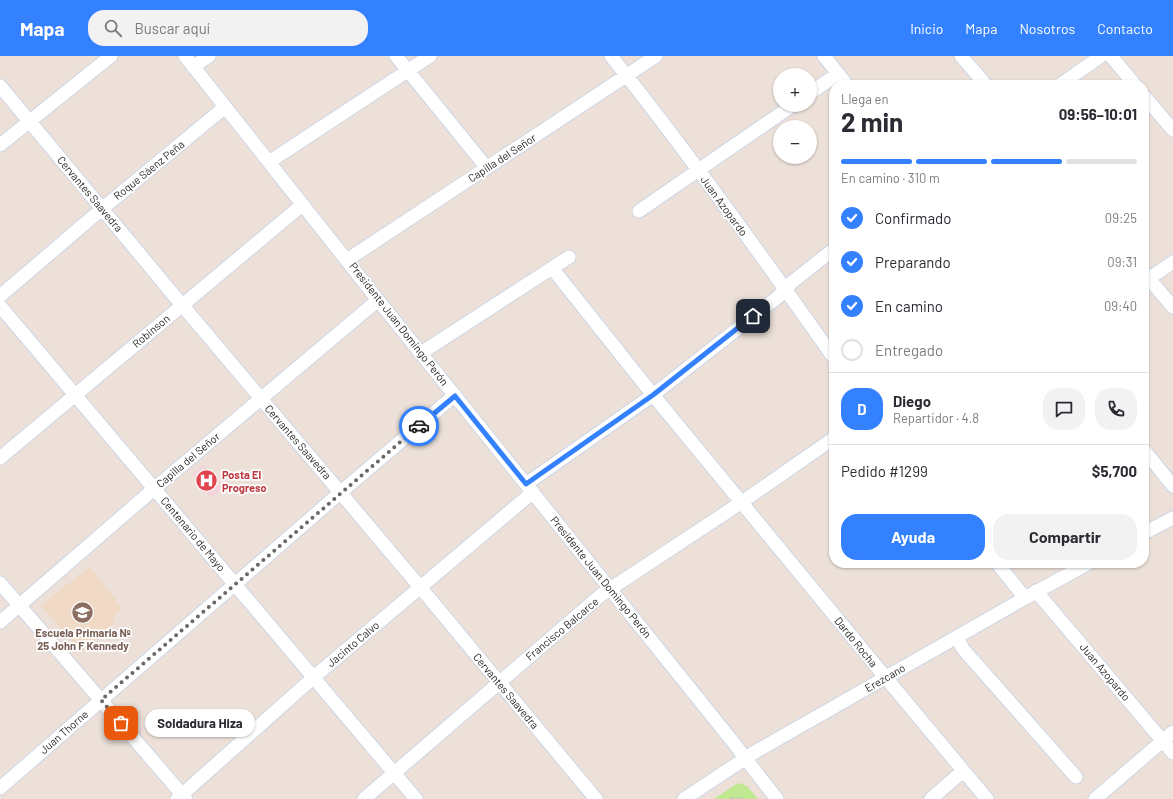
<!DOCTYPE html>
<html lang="es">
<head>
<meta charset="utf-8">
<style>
	:root { --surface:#fff; --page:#f2f2f3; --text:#2b2b33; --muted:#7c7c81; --line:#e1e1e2; --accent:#3381ff }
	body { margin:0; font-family:Barlow,sans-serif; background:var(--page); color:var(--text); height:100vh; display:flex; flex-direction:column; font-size:15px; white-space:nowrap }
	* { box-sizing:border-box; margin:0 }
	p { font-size:13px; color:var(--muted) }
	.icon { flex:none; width:22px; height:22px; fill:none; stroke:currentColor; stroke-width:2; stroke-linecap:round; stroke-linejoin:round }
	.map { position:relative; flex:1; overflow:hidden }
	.details { position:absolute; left:829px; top:24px; width:320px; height:488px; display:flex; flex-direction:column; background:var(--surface); border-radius:16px; box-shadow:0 1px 3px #0004 }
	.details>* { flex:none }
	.fabs { position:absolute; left:773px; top:12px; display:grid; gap:8px }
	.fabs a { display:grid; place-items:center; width:44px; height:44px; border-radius:50%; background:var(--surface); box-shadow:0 1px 3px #0004; font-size:20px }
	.pin { position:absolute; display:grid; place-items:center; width:34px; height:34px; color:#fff; margin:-17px; border-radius:8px; box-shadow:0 2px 6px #0006 }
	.courier { position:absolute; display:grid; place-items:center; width:40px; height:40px; margin:-20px; border:3px solid #3381ff; border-radius:50%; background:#fff; color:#222; box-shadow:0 1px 5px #0007 }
	.bubble { position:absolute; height:28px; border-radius:14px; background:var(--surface); box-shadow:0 1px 3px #0004; font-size:13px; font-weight:700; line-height:28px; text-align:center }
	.headline em { font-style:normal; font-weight:700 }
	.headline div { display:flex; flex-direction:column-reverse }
	.headline { display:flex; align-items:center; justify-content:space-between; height:68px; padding:0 12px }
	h1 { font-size:26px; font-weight:700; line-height:30px }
	.bar { display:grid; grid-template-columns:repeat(4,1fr); gap:6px 4px; align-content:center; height:48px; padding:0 12px }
	.bar i { height:5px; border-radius:3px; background:var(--line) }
	.bar .selected { background:var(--accent) }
	.bar p { grid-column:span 4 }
	.line { display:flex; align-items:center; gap:10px; padding:0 12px; border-top:1px solid var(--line) }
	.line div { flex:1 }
	.round { display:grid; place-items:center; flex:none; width:42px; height:42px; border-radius:16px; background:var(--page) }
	ol { padding:0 12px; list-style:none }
	li { display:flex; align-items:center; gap:12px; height:44px }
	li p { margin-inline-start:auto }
	li .icon { padding:4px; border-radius:50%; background:var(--accent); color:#fff; stroke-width:4 }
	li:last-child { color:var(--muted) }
	li i { width:22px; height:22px; border:2px solid var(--line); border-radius:50% }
	.primary-button { display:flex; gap:8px; margin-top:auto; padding:8px 12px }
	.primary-button a { flex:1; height:46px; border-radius:16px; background:var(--accent); color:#fff; font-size:16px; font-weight:700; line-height:46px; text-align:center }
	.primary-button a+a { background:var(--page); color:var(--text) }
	header { display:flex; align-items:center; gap:24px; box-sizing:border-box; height:56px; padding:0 20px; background:var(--accent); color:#fff }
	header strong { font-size:19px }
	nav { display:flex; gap:22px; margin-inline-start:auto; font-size:14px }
	.search { width:280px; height:36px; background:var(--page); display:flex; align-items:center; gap:10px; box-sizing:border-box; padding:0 14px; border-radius:16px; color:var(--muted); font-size:15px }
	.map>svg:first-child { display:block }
</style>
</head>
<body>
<header>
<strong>Mapa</strong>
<div class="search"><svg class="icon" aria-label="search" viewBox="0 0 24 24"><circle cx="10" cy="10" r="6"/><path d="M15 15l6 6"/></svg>Buscar aquí</div>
<nav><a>Inicio</a><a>Mapa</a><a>Nosotros</a><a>Contacto</a></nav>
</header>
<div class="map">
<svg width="1173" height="743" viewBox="0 0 1173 743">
	<rect width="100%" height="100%" fill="#ece0d9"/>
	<path fill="#f0dac6" d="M 90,511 L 123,553 L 112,561 L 115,566 L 81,597 L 41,549 Z"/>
	<path fill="#f4d5dc" d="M 203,409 L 222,433 L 211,442 L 192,418 Z"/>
	<path fill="#bfe890" d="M 738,727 L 747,730 L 758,743 L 714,743 Z"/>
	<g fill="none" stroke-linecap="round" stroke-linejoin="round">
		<defs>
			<path id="minor" d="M 185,0 L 378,244 L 737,691 L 745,702 L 777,743
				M 396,0 L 487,112
				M 611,0 C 689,98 762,200 834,302
				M 824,0 L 847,29
				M 961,0 L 986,29
				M 1111,0 L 1135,29
				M 193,11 L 209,0
				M 1060,29 L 1101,0
				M 0,30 L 182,249 L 420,531 L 596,743
				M 810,37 L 838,18
				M 1144,40 L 1173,74
				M 0,89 L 111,0
				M 269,106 L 430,0
				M 639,155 L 793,49
				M 347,204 L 656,0
				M 552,212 L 653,339 L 886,622 L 987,743
				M 1144,217 L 1173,251
				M 1144,226 L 1173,206
				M 0,240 L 103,152 L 225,51
				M 0,250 L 416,743
				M 421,297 L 569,201
				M 1144,394 L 1173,430
				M 0,402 L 302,149
				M 526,428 L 653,339 L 778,241 L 791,227 L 834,193
				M 1144,477 L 1173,462
				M 997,507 L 1025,542
				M 0,527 L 186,743
				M 1036,535 L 1173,697
				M 0,566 L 155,432 L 378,244
				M 957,581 L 963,593 L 1076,721
				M 0,732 L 341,436 L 455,339
				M 177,743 L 314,621 L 533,436
				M 364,743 L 601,539 L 742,446 L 834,382
				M 684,743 L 755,696 L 1025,542 L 1089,507
				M 931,743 L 963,715
				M 1095,743 L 1173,676"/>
		</defs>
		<use href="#minor" stroke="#ced6e3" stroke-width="15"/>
		<path stroke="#c3c3c3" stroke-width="1.5" stroke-dasharray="3 2" stroke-linecap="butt" d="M 731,743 L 734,741 L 744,743"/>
		<use href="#minor" stroke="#fff" stroke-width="13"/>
	</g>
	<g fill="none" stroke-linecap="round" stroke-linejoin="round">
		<path stroke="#6d6866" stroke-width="4" stroke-dasharray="0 7.2" d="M 121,667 L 101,644 L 419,370"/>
		<path stroke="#3381ff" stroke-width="5" d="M 419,370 L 455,340 L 526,428 L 653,339 L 753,260"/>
	</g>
	<defs>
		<symbol id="hospital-disc" viewBox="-11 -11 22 22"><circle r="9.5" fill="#e0444e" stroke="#fff"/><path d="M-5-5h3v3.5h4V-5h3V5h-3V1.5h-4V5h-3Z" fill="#fff"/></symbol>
		<symbol id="school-disc" viewBox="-11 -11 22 22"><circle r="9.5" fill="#8d6e63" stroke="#fff"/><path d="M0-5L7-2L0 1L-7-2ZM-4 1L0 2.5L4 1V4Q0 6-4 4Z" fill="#fff"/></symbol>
	</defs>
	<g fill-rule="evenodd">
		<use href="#hospital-disc" x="194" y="412" width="25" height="25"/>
		<use href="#school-disc" x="70" y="544" width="25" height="25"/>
	</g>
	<g text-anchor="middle" stroke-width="3.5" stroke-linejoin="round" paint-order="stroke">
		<g font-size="11" fill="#282828" stroke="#fff">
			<text transform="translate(502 102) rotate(-33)" y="4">Capilla del Señor</text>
			<text transform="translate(149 114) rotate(-39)" y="4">Roque Sáenz Peña</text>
			<text transform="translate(90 138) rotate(50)" y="4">Cervantes Saavedra</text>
			<text transform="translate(724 150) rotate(54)" y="4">Juan Azopardo</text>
			<text transform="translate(399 268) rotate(52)" y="4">Presidente Juan Domingo Perón</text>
			<text transform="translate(151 275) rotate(-40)" y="4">Robinson</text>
			<text transform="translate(298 386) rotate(49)" y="4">Cervantes Saavedra</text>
			<text transform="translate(188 404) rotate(-40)" y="4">Capilla del Señor</text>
			<text transform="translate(193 478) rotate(50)" y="4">Centenario de Mayo</text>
			<text transform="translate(601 521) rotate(51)" y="4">Presidente Juan Domingo Perón</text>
			<text transform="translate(562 573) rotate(-40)" y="4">Francisco Balcarce</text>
			<text transform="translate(856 586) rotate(51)" y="4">Dardo Rocha</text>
			<text transform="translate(353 588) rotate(-40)" y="4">Jacinto Calvo</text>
			<text transform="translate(1105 616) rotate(50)" y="4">Juan Azopardo</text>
			<text transform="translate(885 622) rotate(-30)" y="4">Erezcano</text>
			<text transform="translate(506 635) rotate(50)" y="4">Cervantes Saavedra</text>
			<text transform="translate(64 676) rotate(-41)" y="4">Juan Thorne</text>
		</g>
		<g font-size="11" font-weight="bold" fill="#be3a42" stroke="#fff" text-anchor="start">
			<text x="222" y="423">Posta El<tspan x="222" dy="13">Progreso</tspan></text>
		</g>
		<g font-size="11" font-weight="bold" fill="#785e54" stroke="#fff">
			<text x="83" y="581">Escuela Primaria Nº<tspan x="83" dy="13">25 John F Kennedy</tspan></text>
		</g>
	</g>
</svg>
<div class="fabs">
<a>+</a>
<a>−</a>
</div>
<div class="pin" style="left:121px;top:667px;background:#ea580c"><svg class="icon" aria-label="bag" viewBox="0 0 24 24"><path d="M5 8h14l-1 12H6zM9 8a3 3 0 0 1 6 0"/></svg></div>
<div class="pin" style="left:753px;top:260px;background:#1f2937"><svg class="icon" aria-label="home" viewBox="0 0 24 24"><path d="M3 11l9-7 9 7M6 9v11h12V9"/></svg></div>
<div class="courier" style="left:419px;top:370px"><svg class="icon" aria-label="car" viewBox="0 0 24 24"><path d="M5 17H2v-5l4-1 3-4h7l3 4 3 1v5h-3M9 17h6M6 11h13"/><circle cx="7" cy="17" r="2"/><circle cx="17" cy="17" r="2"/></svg></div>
<div class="bubble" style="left:145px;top:653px;width:110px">Soldadura Hiza</div>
<section class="details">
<div class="headline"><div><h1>2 min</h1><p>Llega en</p></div><em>09:56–10:01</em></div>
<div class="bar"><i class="selected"></i><i class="selected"></i><i class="selected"></i><i></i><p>En camino · 310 m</p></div>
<ol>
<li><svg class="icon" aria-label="check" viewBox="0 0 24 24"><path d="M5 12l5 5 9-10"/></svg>Confirmado<p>09:25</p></li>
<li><svg class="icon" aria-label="check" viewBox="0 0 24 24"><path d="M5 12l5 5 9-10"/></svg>Preparando<p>09:31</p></li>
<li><svg class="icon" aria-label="check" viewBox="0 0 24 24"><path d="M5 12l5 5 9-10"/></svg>En camino<p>09:40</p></li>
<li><i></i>Entregado</li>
</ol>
<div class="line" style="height:72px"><b class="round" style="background:var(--accent);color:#fff">D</b><div><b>Diego</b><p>Repartidor · 4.8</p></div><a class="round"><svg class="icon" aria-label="chat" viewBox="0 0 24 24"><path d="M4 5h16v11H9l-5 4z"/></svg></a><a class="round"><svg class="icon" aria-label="phone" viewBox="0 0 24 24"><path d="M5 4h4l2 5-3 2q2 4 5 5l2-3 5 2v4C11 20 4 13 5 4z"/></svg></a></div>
<div class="line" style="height:52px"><div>Pedido #1299</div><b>$5,700</b></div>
<div class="primary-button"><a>Ayuda</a><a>Compartir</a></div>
</section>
</div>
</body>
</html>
